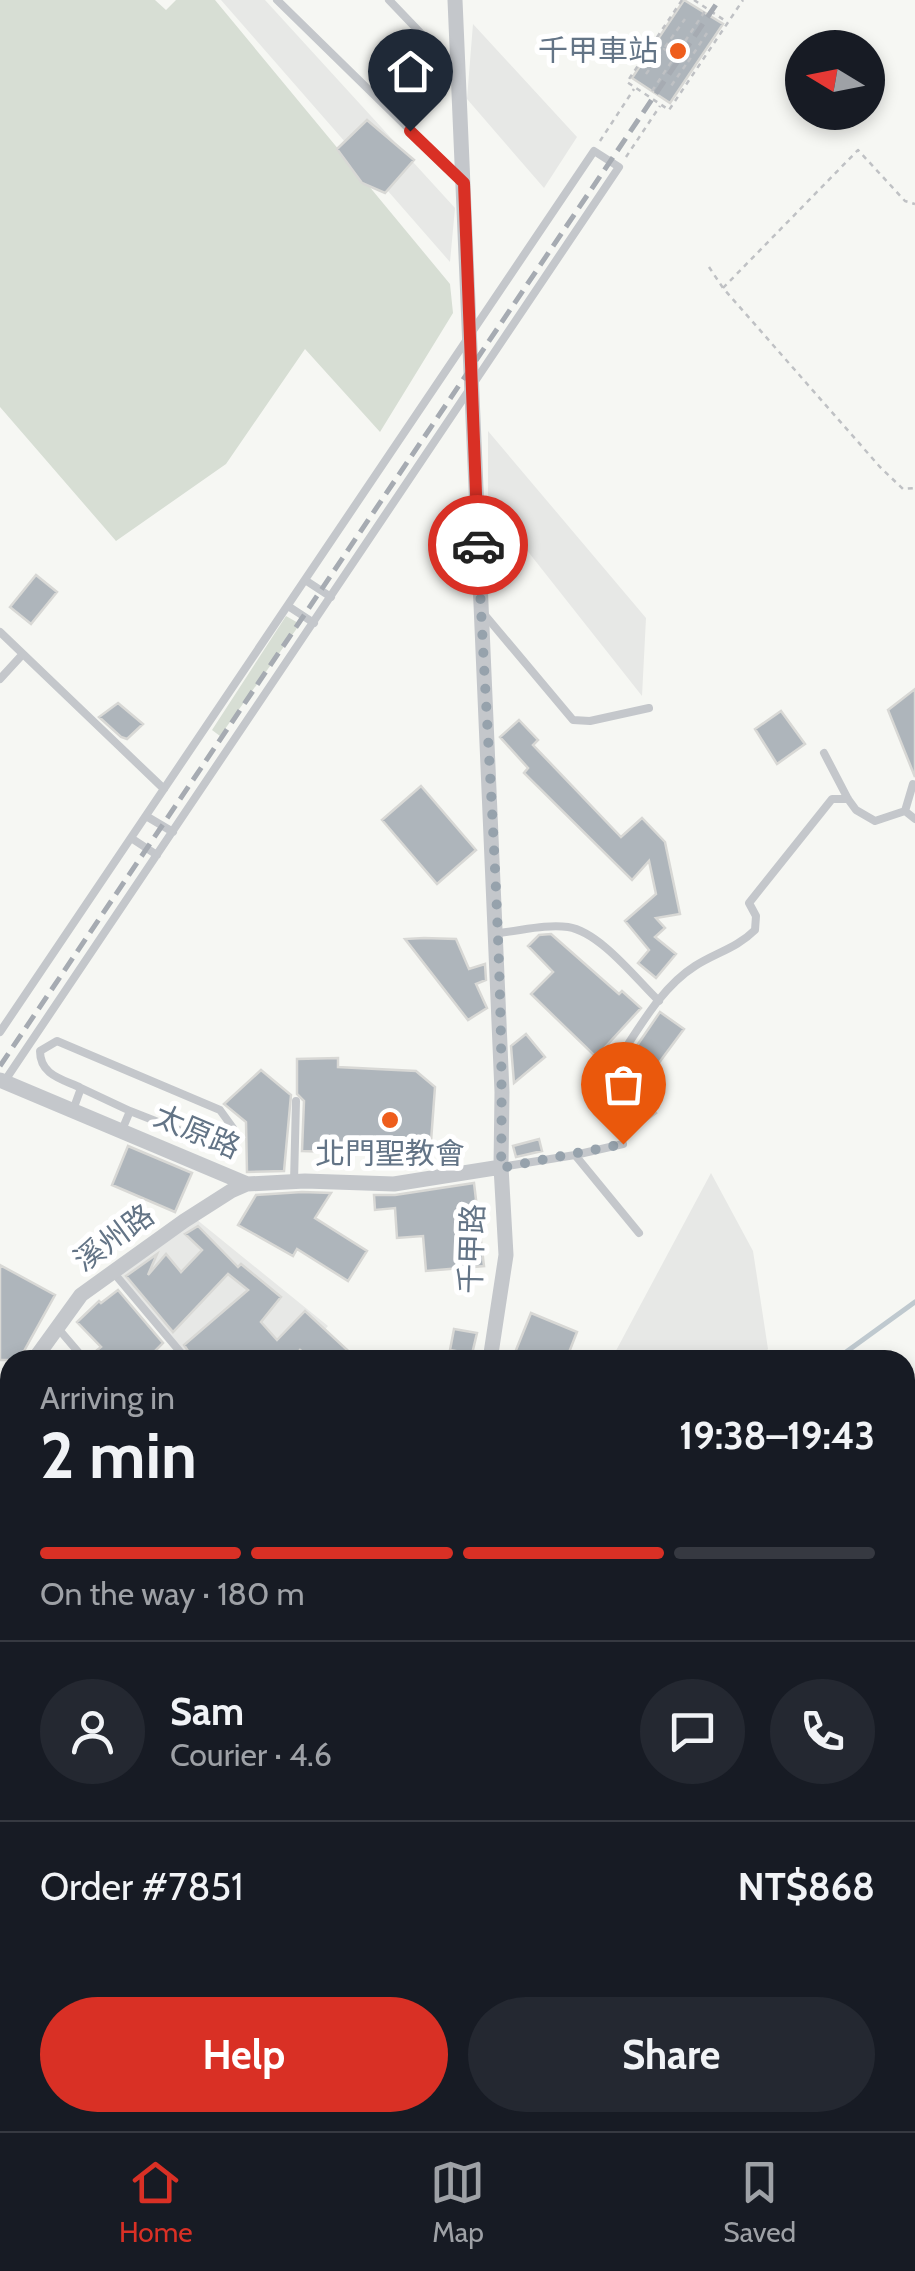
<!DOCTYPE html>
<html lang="en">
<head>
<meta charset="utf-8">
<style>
	:root { --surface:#171b24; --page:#242831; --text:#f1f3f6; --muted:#9ea1a6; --line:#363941; --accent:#d93025 }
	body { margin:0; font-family:Cabin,"Noto Sans TC",sans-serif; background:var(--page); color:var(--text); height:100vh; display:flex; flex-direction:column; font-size:38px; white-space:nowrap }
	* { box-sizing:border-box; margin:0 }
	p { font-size:32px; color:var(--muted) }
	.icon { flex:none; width:55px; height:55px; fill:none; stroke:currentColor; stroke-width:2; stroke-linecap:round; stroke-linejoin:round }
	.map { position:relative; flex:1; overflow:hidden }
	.drawer { position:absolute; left:0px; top:1350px; width:915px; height:782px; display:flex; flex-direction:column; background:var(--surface); border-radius:30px 30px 0 0; box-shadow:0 5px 15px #0003 }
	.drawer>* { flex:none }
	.needle { width:65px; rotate:280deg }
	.fabs { position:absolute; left:785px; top:30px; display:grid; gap:20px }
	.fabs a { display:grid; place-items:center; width:100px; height:100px; border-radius:50%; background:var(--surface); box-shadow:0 5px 15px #0003; font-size:50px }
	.pin { position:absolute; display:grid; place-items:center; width:85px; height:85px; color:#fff; margin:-102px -42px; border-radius:50% 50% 50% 0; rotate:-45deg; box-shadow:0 0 10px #0007 }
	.pin .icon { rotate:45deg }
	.courier { position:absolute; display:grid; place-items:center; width:100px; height:100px; margin:-50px; border:8px solid #d93025; border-radius:50%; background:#fff; color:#222; box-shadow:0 2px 12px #0007 }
	.summary em { font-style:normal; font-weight:800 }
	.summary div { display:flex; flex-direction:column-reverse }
	.summary { display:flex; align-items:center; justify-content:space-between; height:170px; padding:0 40px }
	h1 { font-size:65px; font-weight:800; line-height:75px }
	.bar { display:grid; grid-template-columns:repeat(4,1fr); gap:15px 10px; align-content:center; height:120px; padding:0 40px }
	.bar i { height:12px; border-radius:8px; background:var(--line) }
	.bar .on { background:var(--accent) }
	.bar p { grid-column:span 4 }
	.line { display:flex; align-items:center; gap:25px; padding:0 40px; border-top:2px solid var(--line) }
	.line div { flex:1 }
	.round { display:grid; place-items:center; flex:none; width:105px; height:105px; border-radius:52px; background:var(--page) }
	.action { display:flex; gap:20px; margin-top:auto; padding:20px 40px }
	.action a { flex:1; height:115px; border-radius:60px; background:var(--accent); color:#fff; font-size:40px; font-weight:800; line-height:115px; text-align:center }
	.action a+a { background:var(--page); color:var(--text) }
	.menu { display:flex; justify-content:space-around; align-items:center; height:140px; border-top:2px solid var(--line); background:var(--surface); font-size:28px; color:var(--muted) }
	.menu a { display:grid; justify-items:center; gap:5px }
	.menu .on { color:var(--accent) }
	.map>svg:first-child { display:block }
</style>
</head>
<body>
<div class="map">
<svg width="915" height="2131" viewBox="0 0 915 2131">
	<rect width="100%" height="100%" fill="#f6f7f3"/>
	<path fill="#e7e8e6" d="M 221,0 L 265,0 L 455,208 L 450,262 Z
		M 473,24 L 577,137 L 544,188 L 467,99 Z
		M 488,431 L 646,618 L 642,696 L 488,501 Z
		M 711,1173 L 753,1251 L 768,1349 L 759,1360 L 611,1360 Z
		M 196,1219 L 328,1326 L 299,1360 L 191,1360 L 119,1277 Z"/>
	<path fill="#d7ded4" d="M 0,0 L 155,0 L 166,10 L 176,0 L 215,0 L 450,284 L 453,313 L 380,432 L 305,349 L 226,464 L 116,541 L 0,407 Z
		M 286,616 L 300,624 L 220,736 L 212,730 Z
		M 10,1649 L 10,1722 L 0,1717 L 0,1651 Z
		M 405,2123 L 405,2122 L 549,2123 L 549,2131 L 400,2131 Z"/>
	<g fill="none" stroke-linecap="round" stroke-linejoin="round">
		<path stroke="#bfc9cf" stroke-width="5" d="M 835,1360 L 915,1302
			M 365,2131 L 370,2122"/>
	</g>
	<path fill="#aeb5bb" stroke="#d8d8d5" stroke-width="2.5" d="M 684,0 L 723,24 L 670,103 L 632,78 Z
		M 367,120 L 414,160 L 385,193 L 362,183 L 337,149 Z
		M 36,575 L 57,592 L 31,624 L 10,607 Z
		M 915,689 L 915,777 L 888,710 Z
		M 118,703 L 143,724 L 127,739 L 121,737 L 99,717 Z
		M 781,711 L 805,744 L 777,764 L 755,729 Z
		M 519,720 L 538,740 L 533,745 L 621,837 L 642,818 L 665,842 L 680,914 L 656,918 L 665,928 L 655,937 L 676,954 L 656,978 L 638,963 L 649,950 L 625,921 L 656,894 L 649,861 L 632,880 L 524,773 L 528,768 L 500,737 Z
		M 421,786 L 476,850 L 437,884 L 382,820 Z
		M 551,934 L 619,994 L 622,991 L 641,1008 L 596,1057 L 531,994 L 553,972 L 528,946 L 539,935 Z
		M 424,938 L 456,939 L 469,969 L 485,964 L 486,980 L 476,984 L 487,1008 L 468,1020 L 405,939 Z
		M 660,1012 L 684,1029 L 647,1079 L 625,1063 Z
		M 526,1034 L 545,1057 L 514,1083 L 511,1046 Z
		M 338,1058 L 338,1067 L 416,1071 L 435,1087 L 430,1155 L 302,1151 L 304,1101 L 297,1094 L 297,1059 Z
		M 261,1070 L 291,1095 L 284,1171 L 247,1172 L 246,1122 L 224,1104 Z
		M 643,1096 L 656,1113 L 630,1132 L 617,1114 Z
		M 539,1139 L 542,1151 L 516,1157 L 513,1146 Z
		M 128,1146 L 192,1173 L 175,1212 L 112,1185 Z
		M 474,1183 L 484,1266 L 426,1271 L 423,1236 L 397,1238 L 395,1208 L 375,1210 L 374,1195 L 395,1195 Z
		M 302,1192 L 331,1193 L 315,1218 L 367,1251 L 348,1281 L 297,1249 L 293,1256 L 238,1225 L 256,1195 Z
		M 198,1226 L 238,1267 L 241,1264 L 281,1297 L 261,1322 L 277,1340 L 305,1311 L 358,1360 L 313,1360 L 300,1350 L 291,1360 L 194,1360 L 184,1345 L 248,1290 L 228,1274 L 173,1332 L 126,1276 L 157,1254 L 148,1275 L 166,1254 L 181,1272 L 202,1250 L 185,1234 Z
		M 0,1265 L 55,1295 L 19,1360 L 0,1360 Z
		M 118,1290 L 163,1343 L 156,1350 L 166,1360 L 92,1360 L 91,1355 L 101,1347 L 77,1322 L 99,1301 L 101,1303 Z
		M 531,1313 L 577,1332 L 566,1360 L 512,1360 Z
		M 454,1329 L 477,1333 L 472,1354 L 450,1350 Z"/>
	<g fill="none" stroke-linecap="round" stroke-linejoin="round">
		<defs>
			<path id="secondary" d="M 905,2083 L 915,2070
				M 867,2131 L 874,2122
				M 904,2131 L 915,2117"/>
		</defs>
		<use href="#secondary" stroke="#b6bbc0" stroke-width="25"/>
		<path stroke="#bfc1c4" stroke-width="2.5" stroke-dasharray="5 5" stroke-linecap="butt" d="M 682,0 L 627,82 L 669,110 L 743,0
			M 694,0 L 727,22
			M 665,47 L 685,19
			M 688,62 L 707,33
			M 646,74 L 664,49 L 687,63 L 669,89
			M 652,91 L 707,8
			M 600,141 L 634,89
			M 626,157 L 660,106
			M 709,267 L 723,288 L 880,467 L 903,489 L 915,488
			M 723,288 L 858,150 L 905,201 L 915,204
			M 428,2122 L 441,2131
			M 501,2125 L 510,2131
			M 348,2131 L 353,2122
			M 496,2131 L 502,2122
			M 559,2131 L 562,2122"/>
		<path stroke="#c4c7cb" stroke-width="8" d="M 277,0 L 461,180
			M 389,0 L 456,70
			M 305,580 L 331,597
			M 288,606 L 314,623
			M 484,614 L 573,720 L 590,721 L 649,708
			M 0,632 L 164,789
			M 0,679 L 22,655
			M 824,753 L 848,799 L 856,810 L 875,821 L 905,811 L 915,819
			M 905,811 L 913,784
			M 146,816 L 173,832
			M 131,838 L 157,855
			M 497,933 C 520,931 545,924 568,927 C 600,932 636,979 659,1001
			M 0,1032 L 594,151 L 619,167 L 4,1082
			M 615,1064 C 637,1032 660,988 695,966 C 715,953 737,948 755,930 L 756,916 L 749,903 L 832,799 L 848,799
			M 81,1088 L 130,1111
			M 73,1110 L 81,1088 C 62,1079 40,1075 40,1051 L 57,1041 L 220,1110 L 233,1128 L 230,1136 L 221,1143 L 209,1142 L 130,1111 L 122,1130
			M 575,1155 L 623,1144
			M 501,1167 L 575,1155 L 639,1233
			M 294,1182 L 296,1101
			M 113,1272 L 187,1360
			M 56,1326 L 85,1360
			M 0,1515 L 3,1518"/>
		<path stroke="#c4c7cb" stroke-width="15" d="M 455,0 L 502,1092 L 501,1167 L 506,1255 L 490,1360
			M 0,1080 L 247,1184 L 305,1181 L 394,1184 L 501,1167
			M 34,1360 L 81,1295 L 184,1221 L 231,1191 L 247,1184
			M 0,1413 L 10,1398
			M 625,2122 L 628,2131"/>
		<use href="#secondary" stroke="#fff" stroke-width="20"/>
		<path stroke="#a6abb2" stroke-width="5" stroke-dasharray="15 8" stroke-linecap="butt" d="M 0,1066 L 719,0"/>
	</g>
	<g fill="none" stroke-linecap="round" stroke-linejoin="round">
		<path stroke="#96a2ac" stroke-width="10" stroke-dasharray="0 18" d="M 478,545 C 487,752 505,960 501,1168 L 623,1144"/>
		<path stroke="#d93025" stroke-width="12" d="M 410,131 L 464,183 L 478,545"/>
	</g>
	<g fill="#ee5d1c" stroke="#fff" stroke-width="4">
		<circle cx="678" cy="51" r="10"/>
		<circle cx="390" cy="1120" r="10"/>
	</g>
	<g text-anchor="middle" stroke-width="10" stroke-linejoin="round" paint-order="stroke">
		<g font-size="30" fill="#637486" stroke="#fff" text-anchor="end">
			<text x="658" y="61">千甲車站</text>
			<text x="390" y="1164" text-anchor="middle">北門聖教會</text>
		</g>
		<g font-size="30" fill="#637486" stroke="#fff">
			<text transform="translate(197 1132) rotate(23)" y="10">太原路</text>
			<text transform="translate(114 1238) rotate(-36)" y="10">溪州路</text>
			<text transform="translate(472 1249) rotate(-88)" y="10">千甲路</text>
		</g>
	</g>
</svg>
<div class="fabs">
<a><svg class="needle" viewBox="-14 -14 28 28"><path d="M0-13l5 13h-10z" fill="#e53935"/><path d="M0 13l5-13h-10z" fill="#9ea1a6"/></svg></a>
</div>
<div class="pin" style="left:623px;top:1144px;background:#ea580c"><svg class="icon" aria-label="bag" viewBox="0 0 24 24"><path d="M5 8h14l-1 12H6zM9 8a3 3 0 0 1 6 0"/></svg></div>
<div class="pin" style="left:410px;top:131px;background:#1f2937"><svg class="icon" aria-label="home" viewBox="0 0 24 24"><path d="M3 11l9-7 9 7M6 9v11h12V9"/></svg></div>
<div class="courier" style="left:478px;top:545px"><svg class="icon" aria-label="car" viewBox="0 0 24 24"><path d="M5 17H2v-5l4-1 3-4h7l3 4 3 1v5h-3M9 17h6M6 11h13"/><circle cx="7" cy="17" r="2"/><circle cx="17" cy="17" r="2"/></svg></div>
<section class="drawer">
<div class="summary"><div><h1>2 min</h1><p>Arriving in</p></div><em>19:38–19:43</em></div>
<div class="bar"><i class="on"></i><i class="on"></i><i class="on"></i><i></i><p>On the way · 180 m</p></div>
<div class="line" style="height:180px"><a class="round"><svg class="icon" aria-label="person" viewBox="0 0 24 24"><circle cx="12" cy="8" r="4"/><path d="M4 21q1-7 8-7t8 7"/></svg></a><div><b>Sam</b><p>Courier · 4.6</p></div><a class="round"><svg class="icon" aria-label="chat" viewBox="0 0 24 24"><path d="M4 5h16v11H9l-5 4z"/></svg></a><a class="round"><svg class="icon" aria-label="phone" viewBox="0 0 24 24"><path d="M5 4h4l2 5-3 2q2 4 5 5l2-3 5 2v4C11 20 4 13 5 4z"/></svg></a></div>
<div class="line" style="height:130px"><div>Order #7851</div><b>NT$868</b></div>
<div class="action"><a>Help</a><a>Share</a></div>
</section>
</div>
<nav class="menu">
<a class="on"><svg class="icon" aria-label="home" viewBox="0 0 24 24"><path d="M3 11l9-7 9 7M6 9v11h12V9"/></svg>Home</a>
<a><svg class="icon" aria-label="map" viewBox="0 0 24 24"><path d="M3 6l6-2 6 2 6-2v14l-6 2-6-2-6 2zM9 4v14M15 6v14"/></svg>Map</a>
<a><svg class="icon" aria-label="saved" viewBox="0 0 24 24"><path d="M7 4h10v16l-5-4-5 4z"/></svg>Saved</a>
</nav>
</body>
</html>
